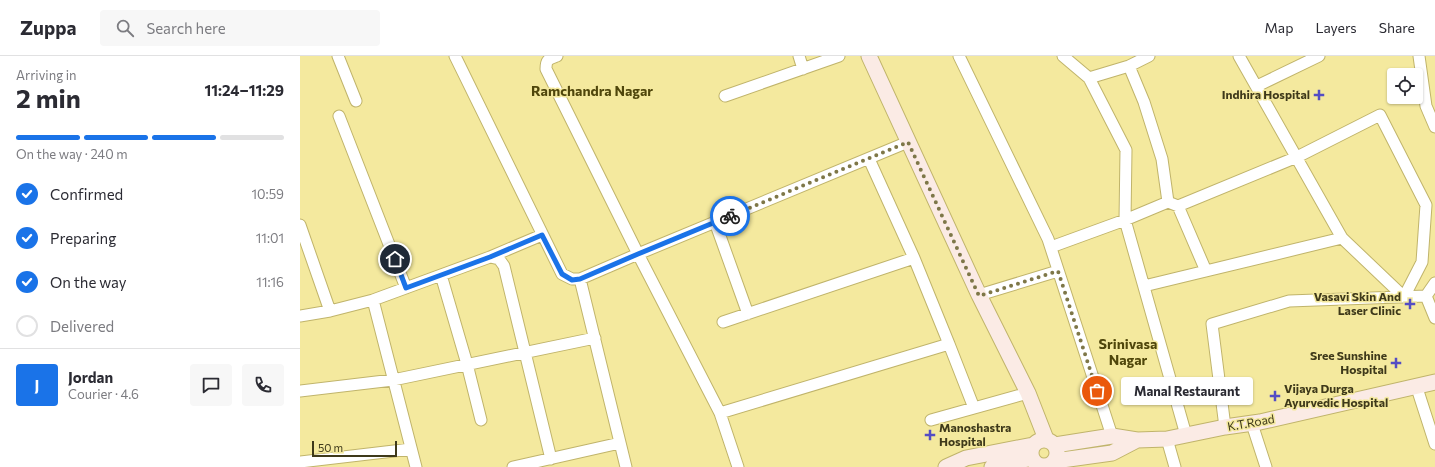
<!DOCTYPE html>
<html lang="en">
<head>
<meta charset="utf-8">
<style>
	:root { --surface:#fff; --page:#f7f7f7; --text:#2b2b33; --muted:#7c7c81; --line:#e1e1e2; --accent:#1a73e8 }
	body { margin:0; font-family:Commissioner,sans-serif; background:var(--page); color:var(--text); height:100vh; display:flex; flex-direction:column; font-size:15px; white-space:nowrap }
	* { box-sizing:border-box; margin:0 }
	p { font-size:13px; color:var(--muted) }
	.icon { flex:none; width:22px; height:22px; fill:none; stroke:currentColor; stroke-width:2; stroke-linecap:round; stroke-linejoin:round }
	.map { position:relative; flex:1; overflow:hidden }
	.drawer { display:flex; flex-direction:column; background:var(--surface); width:300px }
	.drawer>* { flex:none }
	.controls { position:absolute; left:1087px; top:12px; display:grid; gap:8px }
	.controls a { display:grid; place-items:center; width:36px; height:36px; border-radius:4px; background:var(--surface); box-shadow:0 1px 3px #0004; font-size:20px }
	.scale { position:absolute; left:12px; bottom:10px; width:85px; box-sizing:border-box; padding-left:4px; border:2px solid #3e391a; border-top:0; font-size:11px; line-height:14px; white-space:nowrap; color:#3e391a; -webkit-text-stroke:3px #f4e99e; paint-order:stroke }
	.pin { position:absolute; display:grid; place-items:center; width:34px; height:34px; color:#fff; margin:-17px; border:2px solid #fff; border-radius:50%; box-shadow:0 1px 4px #0007 }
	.courier { position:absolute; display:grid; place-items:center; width:40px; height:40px; margin:-20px; border:3px solid #1a73e8; border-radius:50%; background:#fff; color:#222; box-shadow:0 1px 5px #0007 }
	.bubble { position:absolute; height:28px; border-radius:4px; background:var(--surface); box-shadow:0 1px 3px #0004; font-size:13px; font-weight:700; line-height:28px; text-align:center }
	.head em { font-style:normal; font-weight:700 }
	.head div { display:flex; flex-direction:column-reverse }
	.head { display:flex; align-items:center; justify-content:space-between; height:68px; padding:0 16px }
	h1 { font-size:26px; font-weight:700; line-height:30px }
	.bar { display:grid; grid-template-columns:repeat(4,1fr); gap:6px 4px; align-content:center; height:48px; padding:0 16px }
	.bar i { height:5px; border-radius:3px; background:var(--line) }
	.bar .active { background:var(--accent) }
	.bar p { grid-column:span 4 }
	.line { display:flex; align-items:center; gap:10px; padding:0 16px; border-top:1px solid var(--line) }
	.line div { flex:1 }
	.round { display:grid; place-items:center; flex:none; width:42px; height:42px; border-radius:4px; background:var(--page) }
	ol { padding:0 16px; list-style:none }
	li { display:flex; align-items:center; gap:12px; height:44px }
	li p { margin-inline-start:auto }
	li .icon { padding:4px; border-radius:50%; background:var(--accent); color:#fff; stroke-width:4 }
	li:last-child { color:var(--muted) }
	li i { width:22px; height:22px; border:2px solid var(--line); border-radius:50% }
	header { display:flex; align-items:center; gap:24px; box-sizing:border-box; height:56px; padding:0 20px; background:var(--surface); border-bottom:1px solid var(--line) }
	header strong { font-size:19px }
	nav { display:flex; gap:22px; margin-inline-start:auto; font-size:14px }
	.search { width:280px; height:36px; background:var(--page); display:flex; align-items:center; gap:10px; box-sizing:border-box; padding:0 14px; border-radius:4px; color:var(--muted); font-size:15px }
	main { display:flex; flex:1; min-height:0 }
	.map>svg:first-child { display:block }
</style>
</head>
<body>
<header>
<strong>Zuppa</strong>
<div class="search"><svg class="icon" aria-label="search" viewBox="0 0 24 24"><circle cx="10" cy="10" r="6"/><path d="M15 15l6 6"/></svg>Search here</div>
<nav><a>Map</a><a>Layers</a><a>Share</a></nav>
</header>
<main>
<section class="drawer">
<div class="head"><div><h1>2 min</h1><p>Arriving in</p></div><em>11:24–11:29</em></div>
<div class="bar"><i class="active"></i><i class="active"></i><i class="active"></i><i></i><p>On the way · 240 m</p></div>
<ol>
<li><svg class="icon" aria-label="check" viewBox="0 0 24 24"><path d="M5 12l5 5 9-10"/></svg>Confirmed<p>10:59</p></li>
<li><svg class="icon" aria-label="check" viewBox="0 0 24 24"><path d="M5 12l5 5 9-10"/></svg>Preparing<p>11:01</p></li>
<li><svg class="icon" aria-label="check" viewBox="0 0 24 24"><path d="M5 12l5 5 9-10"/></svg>On the way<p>11:16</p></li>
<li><i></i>Delivered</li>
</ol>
<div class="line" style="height:72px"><b class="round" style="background:var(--accent);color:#fff">J</b><div><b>Jordan</b><p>Courier · 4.6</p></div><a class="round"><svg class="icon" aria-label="chat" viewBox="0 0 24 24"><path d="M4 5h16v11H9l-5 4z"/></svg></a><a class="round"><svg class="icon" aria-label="phone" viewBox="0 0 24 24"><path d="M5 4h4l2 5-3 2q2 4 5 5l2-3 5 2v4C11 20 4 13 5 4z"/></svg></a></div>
</section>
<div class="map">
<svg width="1135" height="411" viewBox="0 0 1135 411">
	<rect width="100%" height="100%" fill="#f4e99e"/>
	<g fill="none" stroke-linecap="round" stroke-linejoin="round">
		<defs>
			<path id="street" d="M 38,0 L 56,45
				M 155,0 L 262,218 L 272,223 L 280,223 L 338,198 L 608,86
				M 257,0 C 249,3 246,3 246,13 L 338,198 L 420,357 L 438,411
				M 499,0 L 503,13
				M 659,0 L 748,183 L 812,380
				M 763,0 L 789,22 L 826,94 L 825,164 L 886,379
				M 849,0 L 829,10 L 844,46 L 862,103 L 868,146 L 878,150 L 997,101 L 1080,59 L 1126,149 L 1122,206 L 1104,241 L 1042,182 L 939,0
				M 1119,0 L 1126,50 L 1135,71
				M 789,22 L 829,10
				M 957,30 L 1019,0
				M 425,40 L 539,0
				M 39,60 L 106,232
				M 878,150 L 906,215 L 1042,182
				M 415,166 L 448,258
				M 0,169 L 30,255 L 73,244 L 190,201 L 199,203 L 204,210 L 251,403
				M 751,191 L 825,164 L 868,146
				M 190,201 L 242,179
				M 141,219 L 167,308 L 181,364
				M 280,223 L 326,411
				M 844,230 L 906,215
				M 679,239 L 758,215
				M 1126,240 L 1135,227
				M 73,244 L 116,411
				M 0,260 L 30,255
				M 423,266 L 614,202
				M 649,288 L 674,352
				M 1116,329 L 1135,388
				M 0,335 L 93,324 L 295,282
				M 420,357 L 649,288 L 614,202 L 569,103
				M 631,364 L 728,337
				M 952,368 L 966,411
				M 925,371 L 912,268 L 989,245 L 1126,240 L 1135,262
				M 867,383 L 875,411
				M 0,406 L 111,393
				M 213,411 L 320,387"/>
			<path id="secondary" d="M 569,0 L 679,239 L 728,337 L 746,383
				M731 397a13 13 0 1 1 26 0a13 13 0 1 1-26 0Z
				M 755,389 L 812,380 L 837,384 L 867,383 L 925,371 L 960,366 L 1135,326
				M 755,405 L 812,397 L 837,384
				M 646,411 L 666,402 L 733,389
				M 692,411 L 732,402"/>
		</defs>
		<use href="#street" stroke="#c0b46b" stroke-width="13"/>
		<use href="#secondary" stroke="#c0b46b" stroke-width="17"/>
		<use href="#street" stroke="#fff" stroke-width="11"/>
		<use href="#secondary" stroke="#fbebe5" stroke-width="15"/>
	</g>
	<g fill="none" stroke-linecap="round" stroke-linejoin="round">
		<path stroke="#7e7748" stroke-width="4" stroke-dasharray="0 7.2" d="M 430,160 L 608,86 L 679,240 L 758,215 L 797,335"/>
		<path stroke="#1a73e8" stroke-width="5" d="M 95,203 L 106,232 L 190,201 L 242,179 L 262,218 L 272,224 L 280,223 L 338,198 L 430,160"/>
	</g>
	<g fill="#544dc4" stroke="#f4e99e" stroke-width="1.5">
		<path d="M1017 33h4v4h4v4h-4v4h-4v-4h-4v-4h4z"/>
		<path d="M1108 242h4v4h4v4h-4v4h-4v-4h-4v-4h4z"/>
		<path d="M1094 301h4v4h4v4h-4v4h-4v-4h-4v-4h4z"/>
		<path d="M973 334h4v4h4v4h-4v4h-4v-4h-4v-4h4z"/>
		<path d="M628 373h4v4h4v4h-4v4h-4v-4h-4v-4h4z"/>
	</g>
	<g text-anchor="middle" stroke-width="3" stroke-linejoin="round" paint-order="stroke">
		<g font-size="12" font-weight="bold" fill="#3e391a" stroke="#f4e99e" text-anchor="end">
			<text x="1010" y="43">Indhira Hospital</text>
			<text x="1101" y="245">Vasavi Skin And<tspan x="1101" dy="14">Laser Clinic</tspan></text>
			<text x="1087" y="304">Sree Sunshine<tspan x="1087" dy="14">Hospital</tspan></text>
			<text x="984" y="337" text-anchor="start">Vijaya Durga<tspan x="984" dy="14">Ayurvedic Hospital</tspan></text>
			<text x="639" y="376" text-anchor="start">Manoshastra<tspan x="639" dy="14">Hospital</tspan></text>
		</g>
		<g font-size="12" fill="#3e391a" stroke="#f4e99e">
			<text transform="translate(951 367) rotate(-10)" y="4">K.T.Road</text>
		</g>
		<g font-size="14" font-weight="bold" fill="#4f460b" stroke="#f4e99e">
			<text x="292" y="40">Ramchandra Nagar</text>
			<text x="828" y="293">Srinivasa<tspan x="828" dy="16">Nagar</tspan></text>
		</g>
	</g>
</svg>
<div class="controls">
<a><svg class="icon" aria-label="locate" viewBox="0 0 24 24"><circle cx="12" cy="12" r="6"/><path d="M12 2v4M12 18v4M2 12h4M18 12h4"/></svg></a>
</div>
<div class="scale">50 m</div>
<div class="pin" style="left:797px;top:335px;background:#ea580c"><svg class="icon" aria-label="bag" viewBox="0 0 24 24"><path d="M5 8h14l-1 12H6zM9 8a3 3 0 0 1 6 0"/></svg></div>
<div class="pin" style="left:95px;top:203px;background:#1f2937"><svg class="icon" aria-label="home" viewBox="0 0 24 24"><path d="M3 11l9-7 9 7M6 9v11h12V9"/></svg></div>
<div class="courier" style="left:430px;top:160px"><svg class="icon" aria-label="bike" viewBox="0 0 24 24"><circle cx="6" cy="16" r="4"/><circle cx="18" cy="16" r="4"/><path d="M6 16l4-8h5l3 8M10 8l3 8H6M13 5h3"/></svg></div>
<div class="bubble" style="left:821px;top:321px;width:132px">Manal Restaurant</div>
</div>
</main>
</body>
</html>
